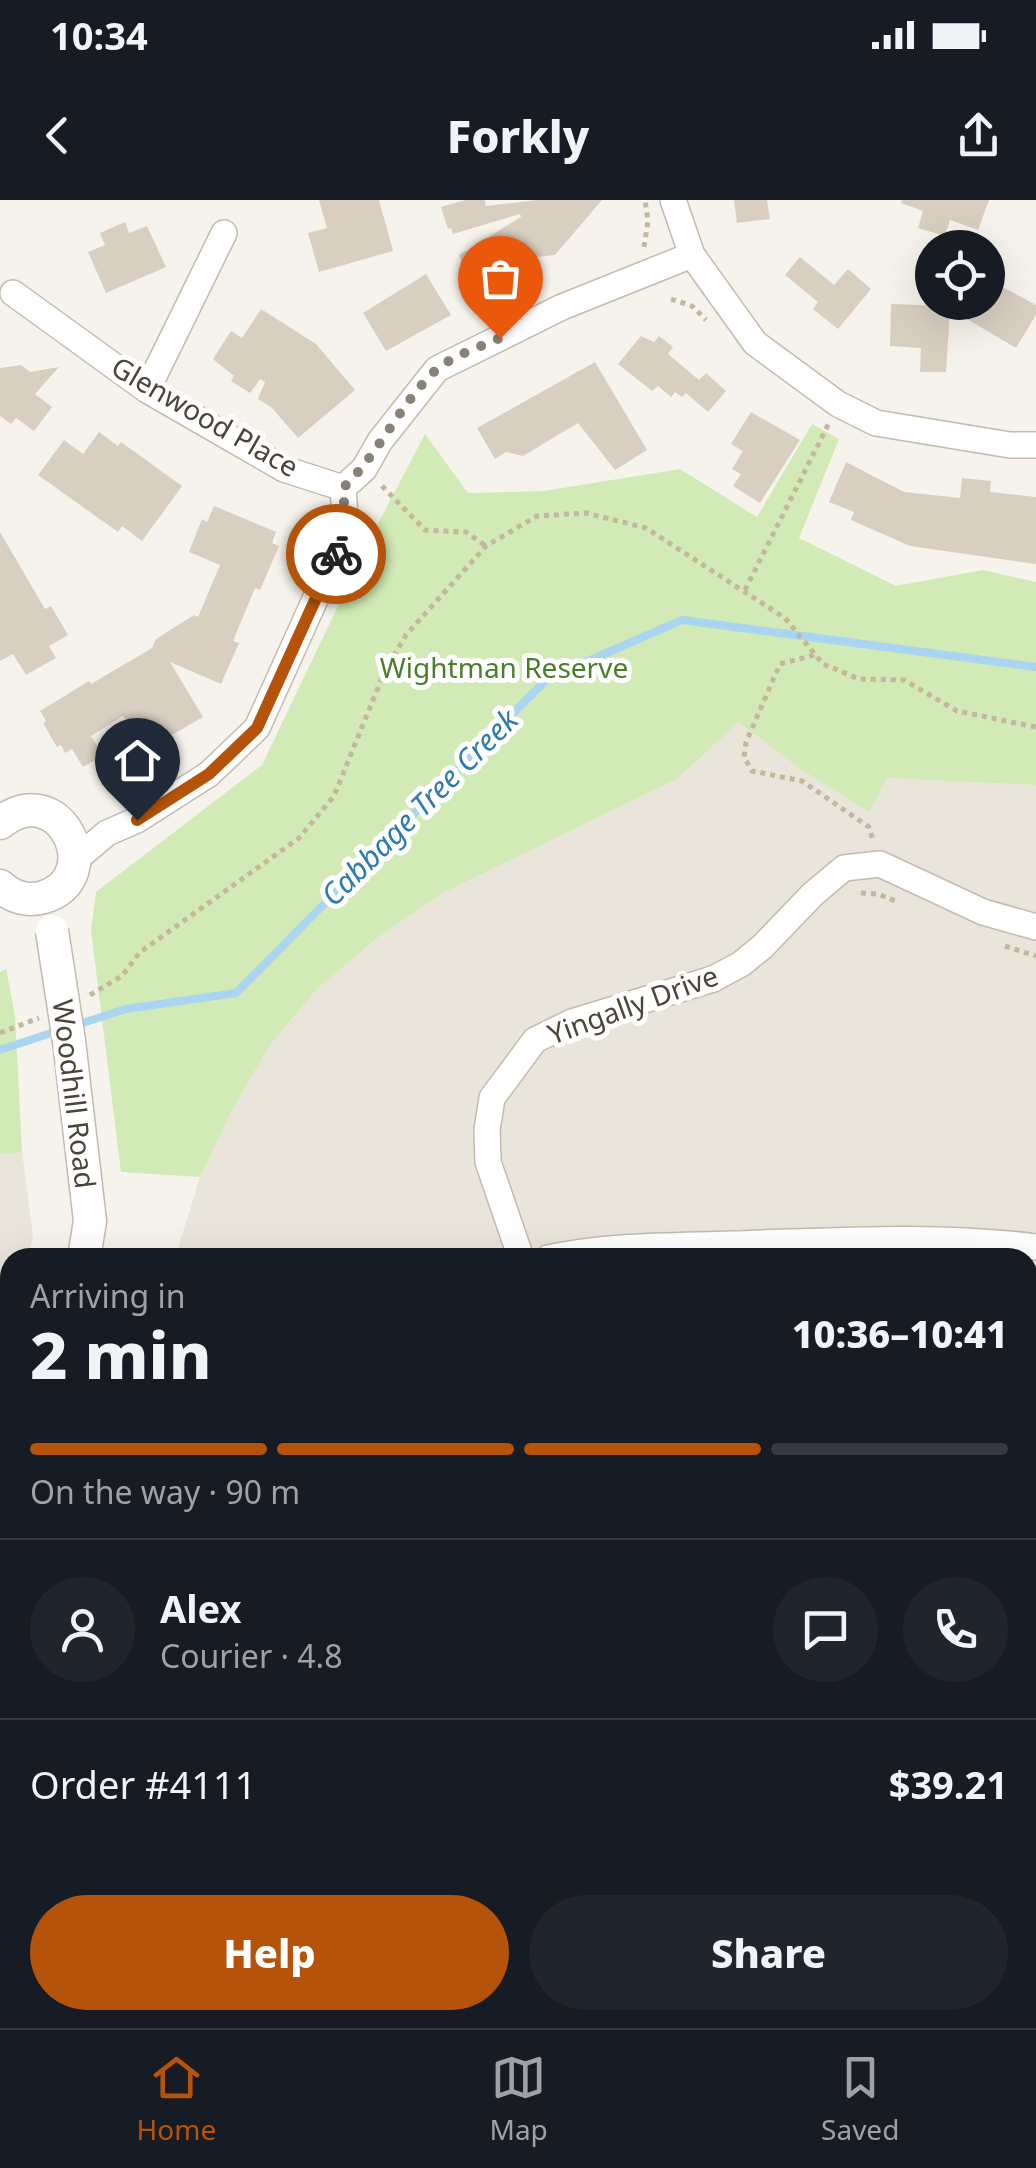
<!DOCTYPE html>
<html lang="en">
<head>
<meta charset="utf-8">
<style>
	:root { --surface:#171b24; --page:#20242c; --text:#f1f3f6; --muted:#9ea1a6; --line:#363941; --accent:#b45309 }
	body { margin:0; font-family:"Noto Sans",sans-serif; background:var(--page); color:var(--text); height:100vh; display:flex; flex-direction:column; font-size:38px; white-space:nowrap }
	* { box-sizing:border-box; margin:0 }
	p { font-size:32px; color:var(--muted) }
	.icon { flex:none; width:55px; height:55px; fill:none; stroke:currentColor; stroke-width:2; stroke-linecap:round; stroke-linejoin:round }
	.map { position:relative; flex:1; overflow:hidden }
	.sheet { position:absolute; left:0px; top:1048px; width:1038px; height:782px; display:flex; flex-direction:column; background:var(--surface); border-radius:30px 30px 0 0; box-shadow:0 10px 40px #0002 }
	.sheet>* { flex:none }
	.buttons { position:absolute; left:915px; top:30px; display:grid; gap:20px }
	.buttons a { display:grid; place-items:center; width:90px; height:90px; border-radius:50%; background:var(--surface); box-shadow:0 10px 40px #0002; font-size:50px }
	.pin { position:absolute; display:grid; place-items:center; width:85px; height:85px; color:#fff; margin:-102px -42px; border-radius:50% 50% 50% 0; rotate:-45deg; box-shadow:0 0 10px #0007 }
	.pin .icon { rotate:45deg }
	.courier { position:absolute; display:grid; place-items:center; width:100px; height:100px; margin:-50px; border:8px solid #b45309; border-radius:50%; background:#fff; color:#222; box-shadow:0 2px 12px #0007 }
	.headline em { font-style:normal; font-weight:800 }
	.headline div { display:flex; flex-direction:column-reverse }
	.headline { display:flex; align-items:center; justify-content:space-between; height:170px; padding:0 30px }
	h1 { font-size:65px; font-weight:800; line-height:75px }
	.bar { display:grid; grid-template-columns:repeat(4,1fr); gap:15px 10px; align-content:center; height:120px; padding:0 30px }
	.bar i { height:12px; border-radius:8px; background:var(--line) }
	.bar .current { background:var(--accent) }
	.bar p { grid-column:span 4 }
	.line { display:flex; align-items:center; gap:25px; padding:0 30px; border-top:2px solid var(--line) }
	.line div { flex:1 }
	.round { display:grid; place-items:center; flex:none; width:105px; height:105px; border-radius:52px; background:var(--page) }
	.action { display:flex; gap:20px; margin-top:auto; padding:20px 30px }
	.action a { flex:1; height:115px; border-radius:60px; background:var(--accent); color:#fff; font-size:40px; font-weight:800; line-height:115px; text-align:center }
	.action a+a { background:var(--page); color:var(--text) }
	.status { display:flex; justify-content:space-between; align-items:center; height:70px; padding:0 50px; background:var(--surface); direction:ltr }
	.status svg { height:28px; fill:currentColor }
	header { display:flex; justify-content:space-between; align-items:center; height:130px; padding:0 30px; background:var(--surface); font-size:45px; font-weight:800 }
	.menu { display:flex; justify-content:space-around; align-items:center; height:140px; border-top:2px solid var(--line); background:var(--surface); font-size:28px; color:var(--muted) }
	.menu a { display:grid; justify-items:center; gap:5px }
	.menu .current { color:var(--accent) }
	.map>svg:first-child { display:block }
</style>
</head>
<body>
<div class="status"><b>10:34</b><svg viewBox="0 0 49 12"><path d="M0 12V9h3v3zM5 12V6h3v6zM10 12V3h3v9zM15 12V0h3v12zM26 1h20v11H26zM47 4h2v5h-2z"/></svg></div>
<header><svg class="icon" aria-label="back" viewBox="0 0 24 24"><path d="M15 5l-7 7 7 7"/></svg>Forkly<svg class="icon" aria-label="share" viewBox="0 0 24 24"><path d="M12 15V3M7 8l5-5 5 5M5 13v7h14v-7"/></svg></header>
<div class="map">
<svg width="1036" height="1828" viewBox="0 0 1036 1828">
	<rect width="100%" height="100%" fill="#f6f3ec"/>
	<path fill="#eae5da" d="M 740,521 L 803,571 L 869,611 L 887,578 L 1036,585 L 1036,1331 L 1028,1346 L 1028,1058 L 175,1058 L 200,977 L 233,908 L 270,845 L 317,789 L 377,738 L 443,693 L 677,579 Z
		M 22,952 L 33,1036 L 29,1057 L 10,1058 L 10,1820 L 157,1820 L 150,1828 L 0,1828 L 0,954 Z
		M 1036,1406 L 1036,1746 L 1028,1737 L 1028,1422 Z
		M 235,1820 L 368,1820 L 374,1828 L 244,1828 Z"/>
	<path fill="#d2eab5" d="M 812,224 L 839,239 L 799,338 L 896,386 L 983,370 L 1036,382 L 1036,585 L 887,578 L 869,612 L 803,571 L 739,522 L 677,579 L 443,693 L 377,738 L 317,789 L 270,845 L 233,908 L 200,977 L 121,972 L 91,730 L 96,692 L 262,565 L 370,339 L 425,234 L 468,293 L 544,291 L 680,269 L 757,317 Z
		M 6,769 L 15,816 L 22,952 L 0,954 L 0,772 Z
		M 1028,1737 L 1036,1746 L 1036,1828 L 480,1828 L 473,1820 L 1028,1820 Z
		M 157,1820 L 235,1820 L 244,1828 L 150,1828 Z"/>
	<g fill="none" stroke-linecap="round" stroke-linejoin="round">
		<path stroke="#a9d4f2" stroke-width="8" d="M 76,825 L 126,809 L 236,793 L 547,479 L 682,420 L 1036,467
			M 0,850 L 57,831
			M 866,1820 L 879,1828
			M 606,1828 L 621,1820"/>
	</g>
	<path fill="#d8cfc1" d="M 319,0 L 379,0 L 393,51 L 319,72 L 308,33 L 327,28 Z
		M 465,0 L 485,0 L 486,6 L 538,0 L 602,0 L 555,55 L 501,61 L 504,71 L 466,78 L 459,55 L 521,17 L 520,14 L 453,34 L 451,28 L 448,29 L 441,7 Z
		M 734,0 L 767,0 L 770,19 L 737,23 Z
		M 902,0 L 989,0 L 978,30 L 950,20 L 945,36 L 918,28 L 923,11 L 901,3 Z
		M 125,22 L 129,33 L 147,26 L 166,67 L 106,93 L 88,52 L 105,45 L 100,33 Z
		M 800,57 L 834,85 L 848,69 L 871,89 L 838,129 L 813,109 L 818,102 L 785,75 Z
		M 426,74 L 451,115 L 386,151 L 363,113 Z
		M 988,79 L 1036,105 L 1036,115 L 1016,148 L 950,109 L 946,172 L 920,172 L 921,148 L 890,146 L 891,104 L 946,106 L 939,102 L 988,102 Z
		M 261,109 L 316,144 L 355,190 L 298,238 L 272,208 L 258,199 L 265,182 L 260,179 L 250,193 L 231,181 L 234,176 L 213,159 L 231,131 L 242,138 Z
		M 641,136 L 654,142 L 659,136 L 673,147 L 668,154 L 699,180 L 706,173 L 726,191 L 708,212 L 686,193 L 682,197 L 675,192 L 671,197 L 658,186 L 652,191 L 618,164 Z
		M 595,162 L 647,250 L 615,270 L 578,223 L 523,256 L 506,252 L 495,259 L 477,228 Z
		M 21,165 L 30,172 L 59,167 L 35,194 L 52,207 L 34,231 L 16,218 L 11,224 L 0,216 L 0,168 Z
		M 751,212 L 800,240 L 760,303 L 733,286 L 741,274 L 732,269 L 743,251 L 731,244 Z
		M 99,232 L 118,246 L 121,242 L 182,286 L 142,341 L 122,326 L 118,332 L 38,275 L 64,240 L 83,254 Z
		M 846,262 L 904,292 L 960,298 L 962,278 L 991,281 L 990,292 L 1036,297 L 1036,364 L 910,346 L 851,320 L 854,312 L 829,302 Z
		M 214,306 L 276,332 L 272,343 L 279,346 L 260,390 L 255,388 L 233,441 L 239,443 L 221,484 L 170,462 L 203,517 L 165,539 L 168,543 L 147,555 L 123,516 L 91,536 L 103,555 L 83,567 L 72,549 L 65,553 L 61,545 L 57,547 L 43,523 L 46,521 L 40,511 L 89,481 L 91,484 L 152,448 L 156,439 L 194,415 L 198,417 L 220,365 L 189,352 L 202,319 L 207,322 Z
		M 0,332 L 45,409 L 51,406 L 68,435 L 49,446 L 56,458 L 26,475 L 13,454 L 0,461 Z"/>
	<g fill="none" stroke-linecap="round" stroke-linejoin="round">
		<defs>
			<path id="minor" d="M 673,0 L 692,55 L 755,143 L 838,204 L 876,223 L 1010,245 L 1036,245
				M 13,93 L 147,190 L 284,269 L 343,288 L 364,269 L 380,241 L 437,169 L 562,107 L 692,55
				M 147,190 L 224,33
				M 74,661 L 107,633 L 137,620 L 209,574 L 257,528 L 346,331 L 343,288
				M 521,1058 L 488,962 L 487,930 L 492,898 L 535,840 L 572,822 L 713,779 L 741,764 L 762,747 L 813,694 L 844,668 L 880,664 L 983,712 L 1036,727
				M 548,1058 C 607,1045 670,1046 731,1044 C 832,1041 935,1034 1036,1047
				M 0,1091 L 10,1091
				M 1028,1481 L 1036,1485
				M 80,1828 L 111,1820"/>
			<path id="tertiary" d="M 0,623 C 60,575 108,677 44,697 C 28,702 12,697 0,686
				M 69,841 L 90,1021 L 84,1058
				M 431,1820 L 437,1828"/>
		</defs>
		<use href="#minor" stroke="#c2bbae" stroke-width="28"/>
		<use href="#tertiary" stroke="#c2bbae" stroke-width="35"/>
		<path stroke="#c4b79f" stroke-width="5" stroke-dasharray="5 5" stroke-linecap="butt" d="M 644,47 L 648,21 L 645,0
			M 671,99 L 692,106 L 706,120
			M 382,286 L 425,330 L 466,332 L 486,346
			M 745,390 L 829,223
			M 814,455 L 780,464 L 746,542 L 744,557 L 752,571 L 802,581 L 869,627 L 873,640
			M 861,693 L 878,694 L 898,702
			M 1005,746 L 1036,756
			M 90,795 L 122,776 L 139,753 L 299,638 L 334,596 L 384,473 L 406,435 L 486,346 L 537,316 L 586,313 L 646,328 L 785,418 L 823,464 L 859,479 L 904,480 L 957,511 L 1036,527
			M 0,833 L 39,818
			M 1028,1389 L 1036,1373
			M 826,1828 L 827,1820"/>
		<use href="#minor" stroke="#fff" stroke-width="25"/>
		<use href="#tertiary" stroke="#fff" stroke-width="32"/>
		<defs>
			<path id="tertiary-bridge" d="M 52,731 L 69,841"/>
		</defs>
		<use href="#tertiary-bridge" stroke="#c2bbae" stroke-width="35" stroke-linecap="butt"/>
		<use href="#tertiary-bridge" stroke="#fff" stroke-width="32"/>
	</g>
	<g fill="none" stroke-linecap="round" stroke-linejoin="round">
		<path stroke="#878178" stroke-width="10" stroke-dasharray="0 18" d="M 336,354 L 346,331 L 343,288 C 379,254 401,202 436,170 C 452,156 480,147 500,138"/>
		<path stroke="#b45309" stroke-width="12" d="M 137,620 L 209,574 L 257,528 L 336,354"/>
	</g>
	<g text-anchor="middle" stroke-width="10" stroke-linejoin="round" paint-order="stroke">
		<g font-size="28" fill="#4b4439" stroke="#fff">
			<text transform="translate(205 217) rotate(30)" y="10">Glenwood Place</text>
			<text transform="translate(633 805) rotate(-20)" y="10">Yingally Drive</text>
			<text transform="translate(74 894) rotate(83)" y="10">Woodhill Road</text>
		</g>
		<g font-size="28" fill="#4a7f2a" stroke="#fff">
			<text x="504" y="478">Wightman Reserve</text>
		</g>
		<g font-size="30" font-style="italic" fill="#2e7ab2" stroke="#fff">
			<text transform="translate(420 608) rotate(-45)" y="10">Cabbage Tree Creek</text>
		</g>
	</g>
</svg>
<div class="buttons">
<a><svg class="icon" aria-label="locate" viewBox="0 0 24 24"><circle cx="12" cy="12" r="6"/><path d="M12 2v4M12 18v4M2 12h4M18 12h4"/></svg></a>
</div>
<div class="pin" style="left:500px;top:138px;background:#ea580c"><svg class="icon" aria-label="bag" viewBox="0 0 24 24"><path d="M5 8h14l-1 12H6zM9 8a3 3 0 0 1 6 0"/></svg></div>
<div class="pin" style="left:137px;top:620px;background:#1f2937"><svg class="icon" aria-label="home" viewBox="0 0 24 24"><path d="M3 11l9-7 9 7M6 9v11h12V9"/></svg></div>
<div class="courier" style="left:336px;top:354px"><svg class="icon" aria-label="bike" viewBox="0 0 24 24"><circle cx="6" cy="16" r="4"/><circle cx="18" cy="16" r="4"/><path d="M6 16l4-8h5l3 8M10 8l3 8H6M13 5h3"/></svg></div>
<section class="sheet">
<div class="headline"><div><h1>2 min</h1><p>Arriving in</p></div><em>10:36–10:41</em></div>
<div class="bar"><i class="current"></i><i class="current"></i><i class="current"></i><i></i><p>On the way · 90 m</p></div>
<div class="line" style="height:180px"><a class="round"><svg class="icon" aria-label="person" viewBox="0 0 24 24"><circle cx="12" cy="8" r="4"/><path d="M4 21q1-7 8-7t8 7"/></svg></a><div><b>Alex</b><p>Courier · 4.8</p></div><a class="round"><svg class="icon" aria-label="chat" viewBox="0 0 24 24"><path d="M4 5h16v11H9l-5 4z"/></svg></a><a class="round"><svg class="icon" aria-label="phone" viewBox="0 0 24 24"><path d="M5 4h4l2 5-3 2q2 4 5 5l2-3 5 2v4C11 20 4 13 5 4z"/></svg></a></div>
<div class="line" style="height:130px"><div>Order #4111</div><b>$39.21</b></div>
<div class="action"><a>Help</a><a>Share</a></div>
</section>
</div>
<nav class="menu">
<a class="current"><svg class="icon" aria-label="home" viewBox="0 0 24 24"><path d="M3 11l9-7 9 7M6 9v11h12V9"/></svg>Home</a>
<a><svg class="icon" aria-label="map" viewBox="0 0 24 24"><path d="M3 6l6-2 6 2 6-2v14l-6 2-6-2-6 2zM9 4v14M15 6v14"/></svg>Map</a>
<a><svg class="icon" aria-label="saved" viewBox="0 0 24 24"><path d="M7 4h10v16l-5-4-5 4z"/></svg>Saved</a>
</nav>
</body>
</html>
